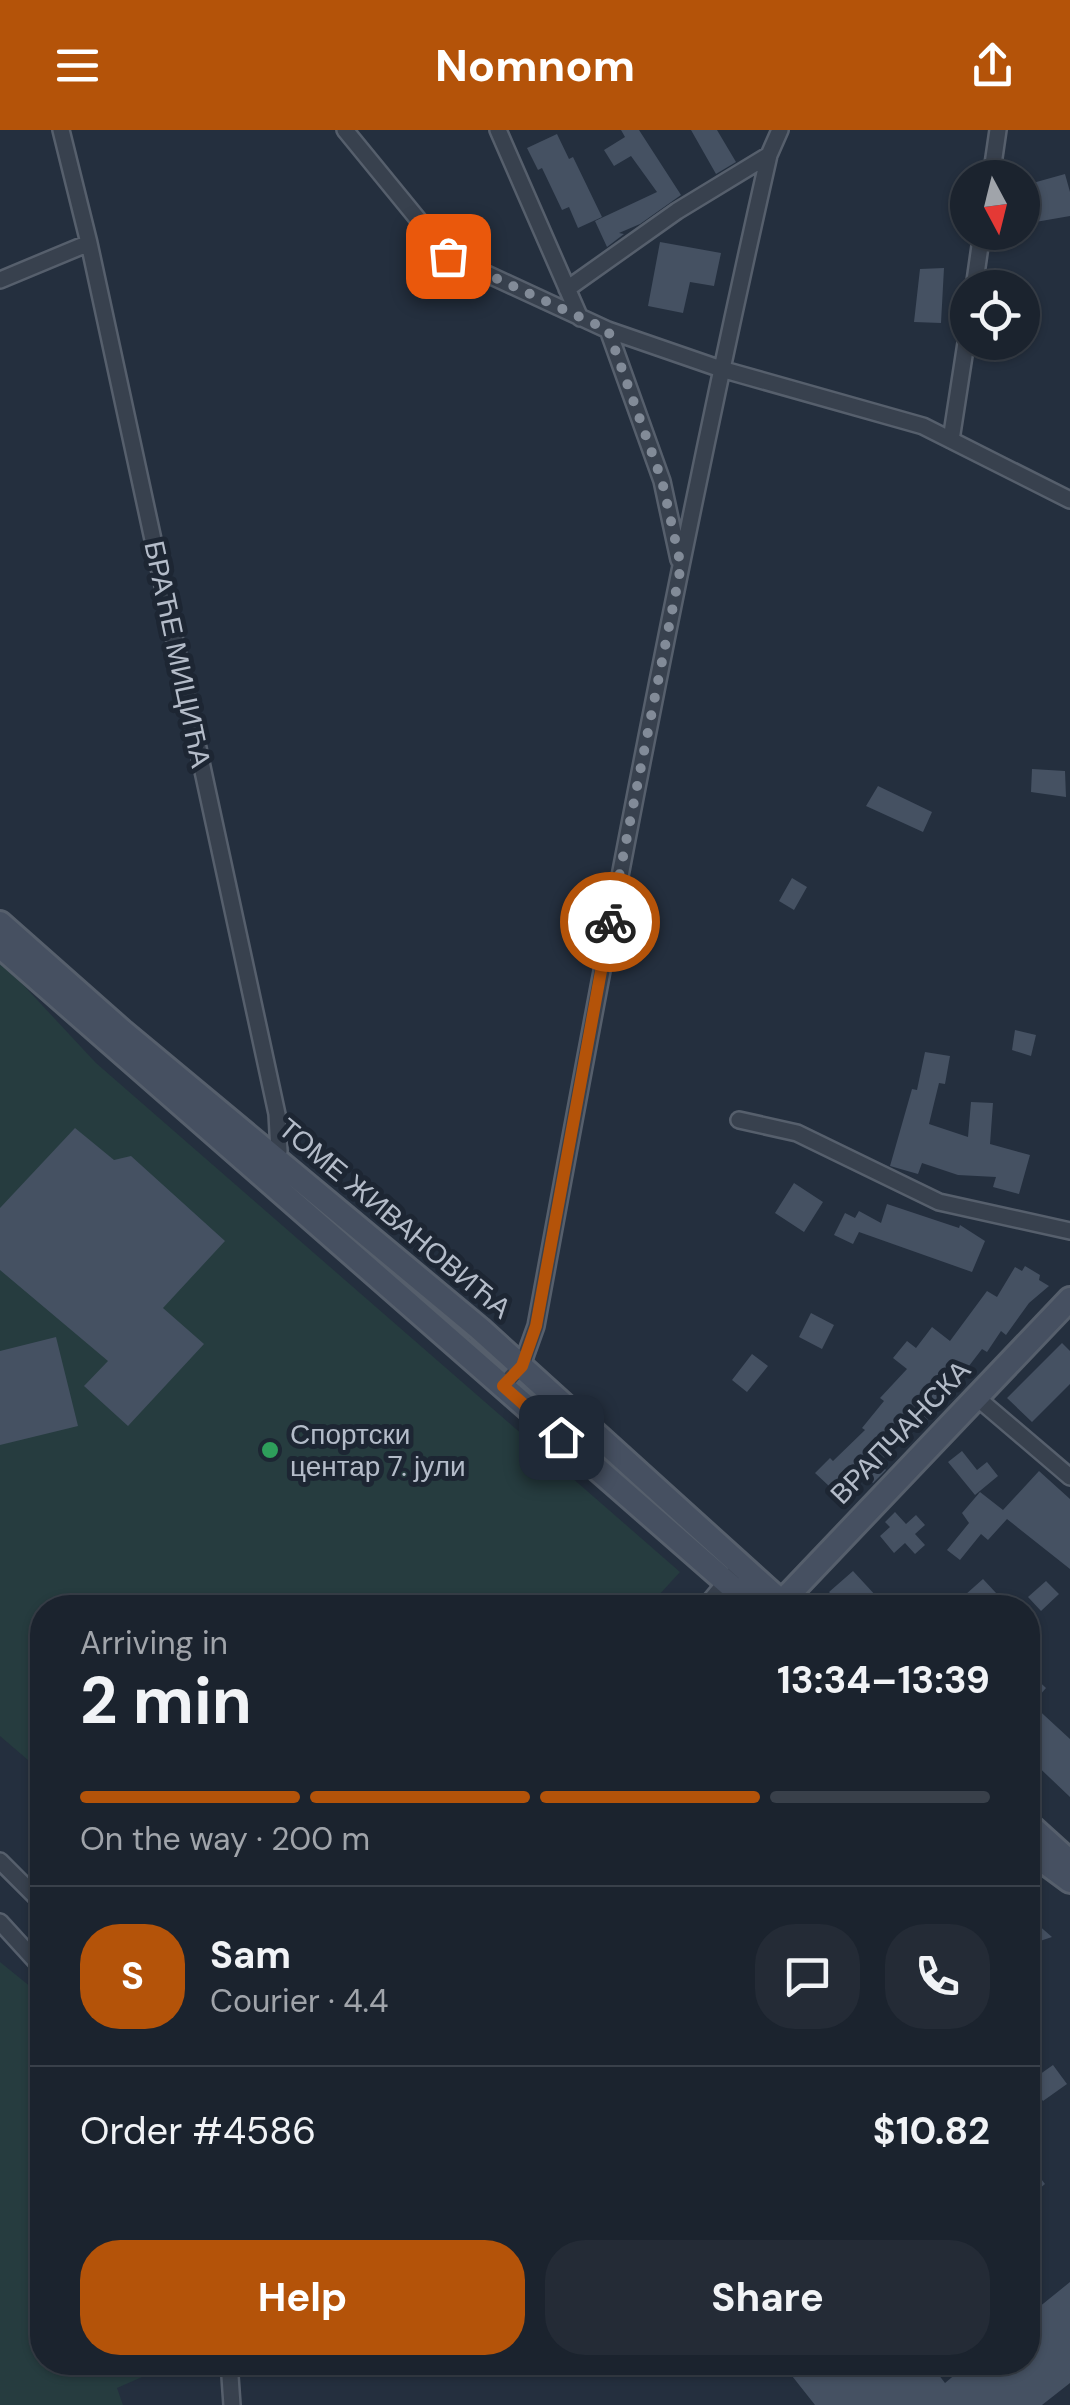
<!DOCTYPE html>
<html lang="en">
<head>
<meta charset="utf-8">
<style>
	:root { --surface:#1b232e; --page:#242b36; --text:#f1f3f6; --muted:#a0a4aa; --line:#39404a; --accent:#b45309 }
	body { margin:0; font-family:"DM Sans",sans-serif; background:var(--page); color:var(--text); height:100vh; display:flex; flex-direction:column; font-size:38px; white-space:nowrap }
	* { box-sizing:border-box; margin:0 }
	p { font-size:32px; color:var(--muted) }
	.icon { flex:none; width:55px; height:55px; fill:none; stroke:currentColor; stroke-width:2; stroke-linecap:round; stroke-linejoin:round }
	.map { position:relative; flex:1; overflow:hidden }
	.sheet { position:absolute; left:30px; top:1465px; width:1010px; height:780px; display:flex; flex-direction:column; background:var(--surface); border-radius:40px; box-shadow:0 2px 8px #0004,0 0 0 2px var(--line) }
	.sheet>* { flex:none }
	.needle { width:65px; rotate:173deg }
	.tools { position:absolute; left:950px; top:30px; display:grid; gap:20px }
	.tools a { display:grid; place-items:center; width:90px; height:90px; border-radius:50%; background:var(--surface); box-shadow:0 2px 8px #0004,0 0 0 2px var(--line); font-size:50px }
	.pin { position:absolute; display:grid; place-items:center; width:85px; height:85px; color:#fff; margin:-42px; border-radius:20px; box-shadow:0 5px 15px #0006 }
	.courier { position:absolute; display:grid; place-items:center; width:100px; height:100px; margin:-50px; border:8px solid #b45309; border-radius:50%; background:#fff; color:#222; box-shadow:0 2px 12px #0007 }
	.head em { font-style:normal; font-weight:700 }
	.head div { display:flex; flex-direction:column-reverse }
	.head { display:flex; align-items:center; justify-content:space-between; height:170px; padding:0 50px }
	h1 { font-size:65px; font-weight:700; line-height:75px }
	.bar { display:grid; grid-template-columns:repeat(4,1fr); gap:15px 10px; align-content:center; height:120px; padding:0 50px }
	.bar i { height:12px; border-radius:8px; background:var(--line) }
	.bar .on { background:var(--accent) }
	.bar p { grid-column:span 4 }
	.line { display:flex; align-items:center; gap:25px; padding:0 50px; border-top:2px solid var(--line) }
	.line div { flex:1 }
	.round { display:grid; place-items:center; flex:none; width:105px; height:105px; border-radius:40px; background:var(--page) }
	.primary-button { display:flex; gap:20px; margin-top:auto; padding:20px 50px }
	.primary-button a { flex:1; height:115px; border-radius:40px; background:var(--accent); color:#fff; font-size:40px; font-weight:700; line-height:115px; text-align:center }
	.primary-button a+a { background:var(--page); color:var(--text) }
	header { display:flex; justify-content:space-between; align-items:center; height:130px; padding:0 50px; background:var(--accent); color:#fff; font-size:45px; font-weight:700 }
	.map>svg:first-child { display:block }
</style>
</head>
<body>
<header><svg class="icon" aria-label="menu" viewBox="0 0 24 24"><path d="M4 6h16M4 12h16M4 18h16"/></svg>Nomnom<svg class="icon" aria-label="share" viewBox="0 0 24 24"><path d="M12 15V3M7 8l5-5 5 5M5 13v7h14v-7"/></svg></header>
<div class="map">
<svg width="1070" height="2275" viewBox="0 0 1070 2275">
	<rect width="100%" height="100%" fill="#242f3e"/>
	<path fill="#263c3f" d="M 0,830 L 96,933 L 680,1442 L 648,1477 L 42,1478 L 42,1642 L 0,1606 Z
		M 0,1832 L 42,1866 L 42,2232 L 174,2233 L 117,2258 L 123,2275 L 0,2275 Z"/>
	<path fill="#455162" d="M 621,0 L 639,0 L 681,65 L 640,94 L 619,103 L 624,104 L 607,117 L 595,91 L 657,62 L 631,26 L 614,36 L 604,20 L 625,7 Z
		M 691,0 L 717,0 L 736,32 L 716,44 Z
		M 557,4 L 569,29 L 573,27 L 602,87 L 578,98 L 569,77 L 562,80 L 542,38 L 538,40 L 527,18 Z
		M 1065,44 L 1070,62 L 1070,86 L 1024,94 L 1022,56 Z
		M 660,112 L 721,123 L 714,156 L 690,152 L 683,183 L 648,176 Z
		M 944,138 L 941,193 L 914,192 L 920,139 Z
		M 1032,639 L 1065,641 L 1066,667 L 1031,662 Z
		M 878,656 L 932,682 L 923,702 L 866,676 Z
		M 792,748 L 807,757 L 794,780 L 779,771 Z
		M 1015,900 L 1036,905 L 1031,926 L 1012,920 Z
		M 925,922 L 950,926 L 945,954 L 939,953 L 929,994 L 968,1007 L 971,972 L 993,973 L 990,1014 L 1030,1025 L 1019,1064 L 993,1057 L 996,1047 L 958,1045 L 922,1033 L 918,1044 L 890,1036 L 912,959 L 917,960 Z
		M 75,998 L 114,1030 L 131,1026 L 225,1111 L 163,1178 L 204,1214 L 128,1296 L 84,1256 L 108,1231 L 0,1140 L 0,1078 Z
		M 794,1053 L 823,1072 L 804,1102 L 775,1083 Z
		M 887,1074 L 959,1098 L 960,1095 L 985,1111 L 972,1142 L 859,1102 L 853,1114 L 834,1105 L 845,1083 L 855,1088 L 859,1081 L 881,1093 Z
		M 1025,1136 L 1040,1145 L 1039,1150 L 1049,1156 L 1029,1173 L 1006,1205 L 1001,1201 L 987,1222 L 982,1219 L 959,1249 L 956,1247 L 932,1278 L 935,1282 L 918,1299 L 912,1294 L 880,1333 L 886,1340 L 873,1353 L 866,1346 L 843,1369 L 815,1343 L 830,1328 L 833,1331 L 865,1300 L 862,1298 L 884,1271 L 880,1268 L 907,1239 L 893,1228 L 907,1211 L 916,1218 L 932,1197 L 950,1211 L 987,1161 L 997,1167 L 1015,1137 L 1022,1141 Z
		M 811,1183 L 834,1195 L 822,1219 L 799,1207 Z
		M 56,1207 L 78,1296 L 0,1315 L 0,1221 Z
		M 1062,1213 L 1070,1221 L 1070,1254 L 1032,1292 L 1007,1268 Z
		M 752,1224 L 768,1236 L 747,1262 L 732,1250 Z
		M 962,1321 L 977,1340 L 987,1332 L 998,1346 L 975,1365 L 948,1332 Z
		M 1039,1341 L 1070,1369 L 1070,1439 L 1007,1389 L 988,1410 L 981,1404 L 960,1430 L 947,1420 L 969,1393 L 962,1383 L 980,1362 L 1003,1380 Z
		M 895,1382 L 906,1394 L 916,1385 L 925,1395 L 915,1404 L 925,1415 L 915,1424 L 905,1413 L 894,1423 L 880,1406 L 890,1397 L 885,1392 Z
		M 853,1441 L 877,1467 L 864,1478 L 843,1478 L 829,1462 Z
		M 983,1449 L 1010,1478 L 976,1478 L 965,1465 Z
		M 1046,1451 L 1059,1464 L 1041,1481 L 1028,1467 Z
		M 1028,1541 L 1046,1558 L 1032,1574 L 1070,1609 L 1070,1667 L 1028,1627 Z
		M 1028,1786 L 1052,1807 L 1028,1815 Z
		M 1053,1935 L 1067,1954 L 1043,1971 L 1029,1952 Z
		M 1028,2032 L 1045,2054 L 1028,2068 Z
		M 1070,2152 L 1070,2253 L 1042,2275 L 815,2275 L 781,2232 L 929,2232 L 945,2253 L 970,2232 L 1028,2232 L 1028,2186 Z"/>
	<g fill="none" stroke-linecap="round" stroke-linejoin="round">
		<defs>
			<path id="minor" d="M 61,0 L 89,113 L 277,984 L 279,1021 L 271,1035
				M 345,0 L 448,126 L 608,200 L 721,239 L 923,296 L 1070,370
				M 498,0 L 580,188
				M 991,48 L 998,0
				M 0,150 L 89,113
				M 974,158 L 982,102
				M 567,159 L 677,81 L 769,25
				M 608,200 L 662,351 L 679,430
				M 951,310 L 968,200
				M 739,990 L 797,1003 L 939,1072 L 1070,1101
				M 503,1256 L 522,1235 L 536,1196 C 608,804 681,413 769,25 L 780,0
				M 975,1266 L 1070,1347
				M 704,1478 L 732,1445
				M 0,1731 L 42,1773
				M 0,1792 L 42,1838
				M 229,2232 L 232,2275"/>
			<path id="secondary" d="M 0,793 L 122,901 L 480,1199 L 788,1478
				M 0,816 L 756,1478
				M 776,1478 L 1070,1169
				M 1028,1694 L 1070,1732
				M 1028,1720 L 1070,1751"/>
		</defs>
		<use href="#minor" stroke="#565f6c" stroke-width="20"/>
		<use href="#secondary" stroke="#565f6c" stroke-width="28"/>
		<use href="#minor" stroke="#38414e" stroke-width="15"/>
		<use href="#secondary" stroke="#465061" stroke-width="22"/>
	</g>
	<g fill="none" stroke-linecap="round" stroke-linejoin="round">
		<path stroke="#828b98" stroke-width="10" stroke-dasharray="0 18" d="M 448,126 L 608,200 L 662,351 L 681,436 L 610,792"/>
		<path stroke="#b45309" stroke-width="12" d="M 561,1307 L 503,1256 L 522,1236 L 536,1196 L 610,792"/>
	</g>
	<circle fill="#2e9e5b" stroke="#1d2633" stroke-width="4" cx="270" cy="1320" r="10"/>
	<g text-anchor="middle" stroke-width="10" stroke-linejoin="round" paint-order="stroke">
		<g font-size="28" fill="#b4bcc9" stroke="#1d2633">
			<text transform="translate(178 524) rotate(78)" y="10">БРАЋЕ МИЦИЋА</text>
			<text transform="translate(395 1088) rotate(40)" y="10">ТОМЕ ЖИВАНОВИЋА</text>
			<text transform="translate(900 1302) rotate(-46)" y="10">ВРАПЧАНСКА</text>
		</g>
		<g font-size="28" fill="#b4bcc9" stroke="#1d2633" text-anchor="start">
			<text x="290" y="1314">Спортски<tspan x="290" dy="32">центар 7. јули</tspan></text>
		</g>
	</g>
</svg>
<div class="tools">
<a><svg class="needle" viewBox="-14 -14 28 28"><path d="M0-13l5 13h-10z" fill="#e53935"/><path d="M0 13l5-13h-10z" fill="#a0a4aa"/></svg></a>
<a><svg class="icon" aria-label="locate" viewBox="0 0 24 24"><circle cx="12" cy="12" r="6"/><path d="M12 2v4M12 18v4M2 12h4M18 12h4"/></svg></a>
</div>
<div class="pin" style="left:448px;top:126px;background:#ea580c"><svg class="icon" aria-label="bag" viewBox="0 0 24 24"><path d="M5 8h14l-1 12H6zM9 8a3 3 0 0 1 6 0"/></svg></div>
<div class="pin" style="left:561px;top:1307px;background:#1f2937"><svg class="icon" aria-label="home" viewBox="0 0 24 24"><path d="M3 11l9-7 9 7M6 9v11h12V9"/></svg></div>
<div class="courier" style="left:610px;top:792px"><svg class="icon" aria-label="bike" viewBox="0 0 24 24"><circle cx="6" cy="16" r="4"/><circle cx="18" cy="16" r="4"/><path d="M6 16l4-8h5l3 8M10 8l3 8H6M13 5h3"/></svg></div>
<section class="sheet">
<div class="head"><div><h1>2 min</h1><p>Arriving in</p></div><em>13:34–13:39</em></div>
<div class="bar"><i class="on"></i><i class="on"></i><i class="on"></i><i></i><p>On the way · 200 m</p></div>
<div class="line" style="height:180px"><b class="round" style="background:var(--accent);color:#fff">S</b><div><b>Sam</b><p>Courier · 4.4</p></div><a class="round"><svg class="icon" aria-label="chat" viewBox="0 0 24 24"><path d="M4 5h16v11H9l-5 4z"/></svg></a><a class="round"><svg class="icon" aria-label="phone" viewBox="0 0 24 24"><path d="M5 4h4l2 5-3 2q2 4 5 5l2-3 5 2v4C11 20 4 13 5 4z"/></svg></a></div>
<div class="line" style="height:130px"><div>Order #4586</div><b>$10.82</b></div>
<div class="primary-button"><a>Help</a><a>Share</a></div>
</section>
</div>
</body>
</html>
